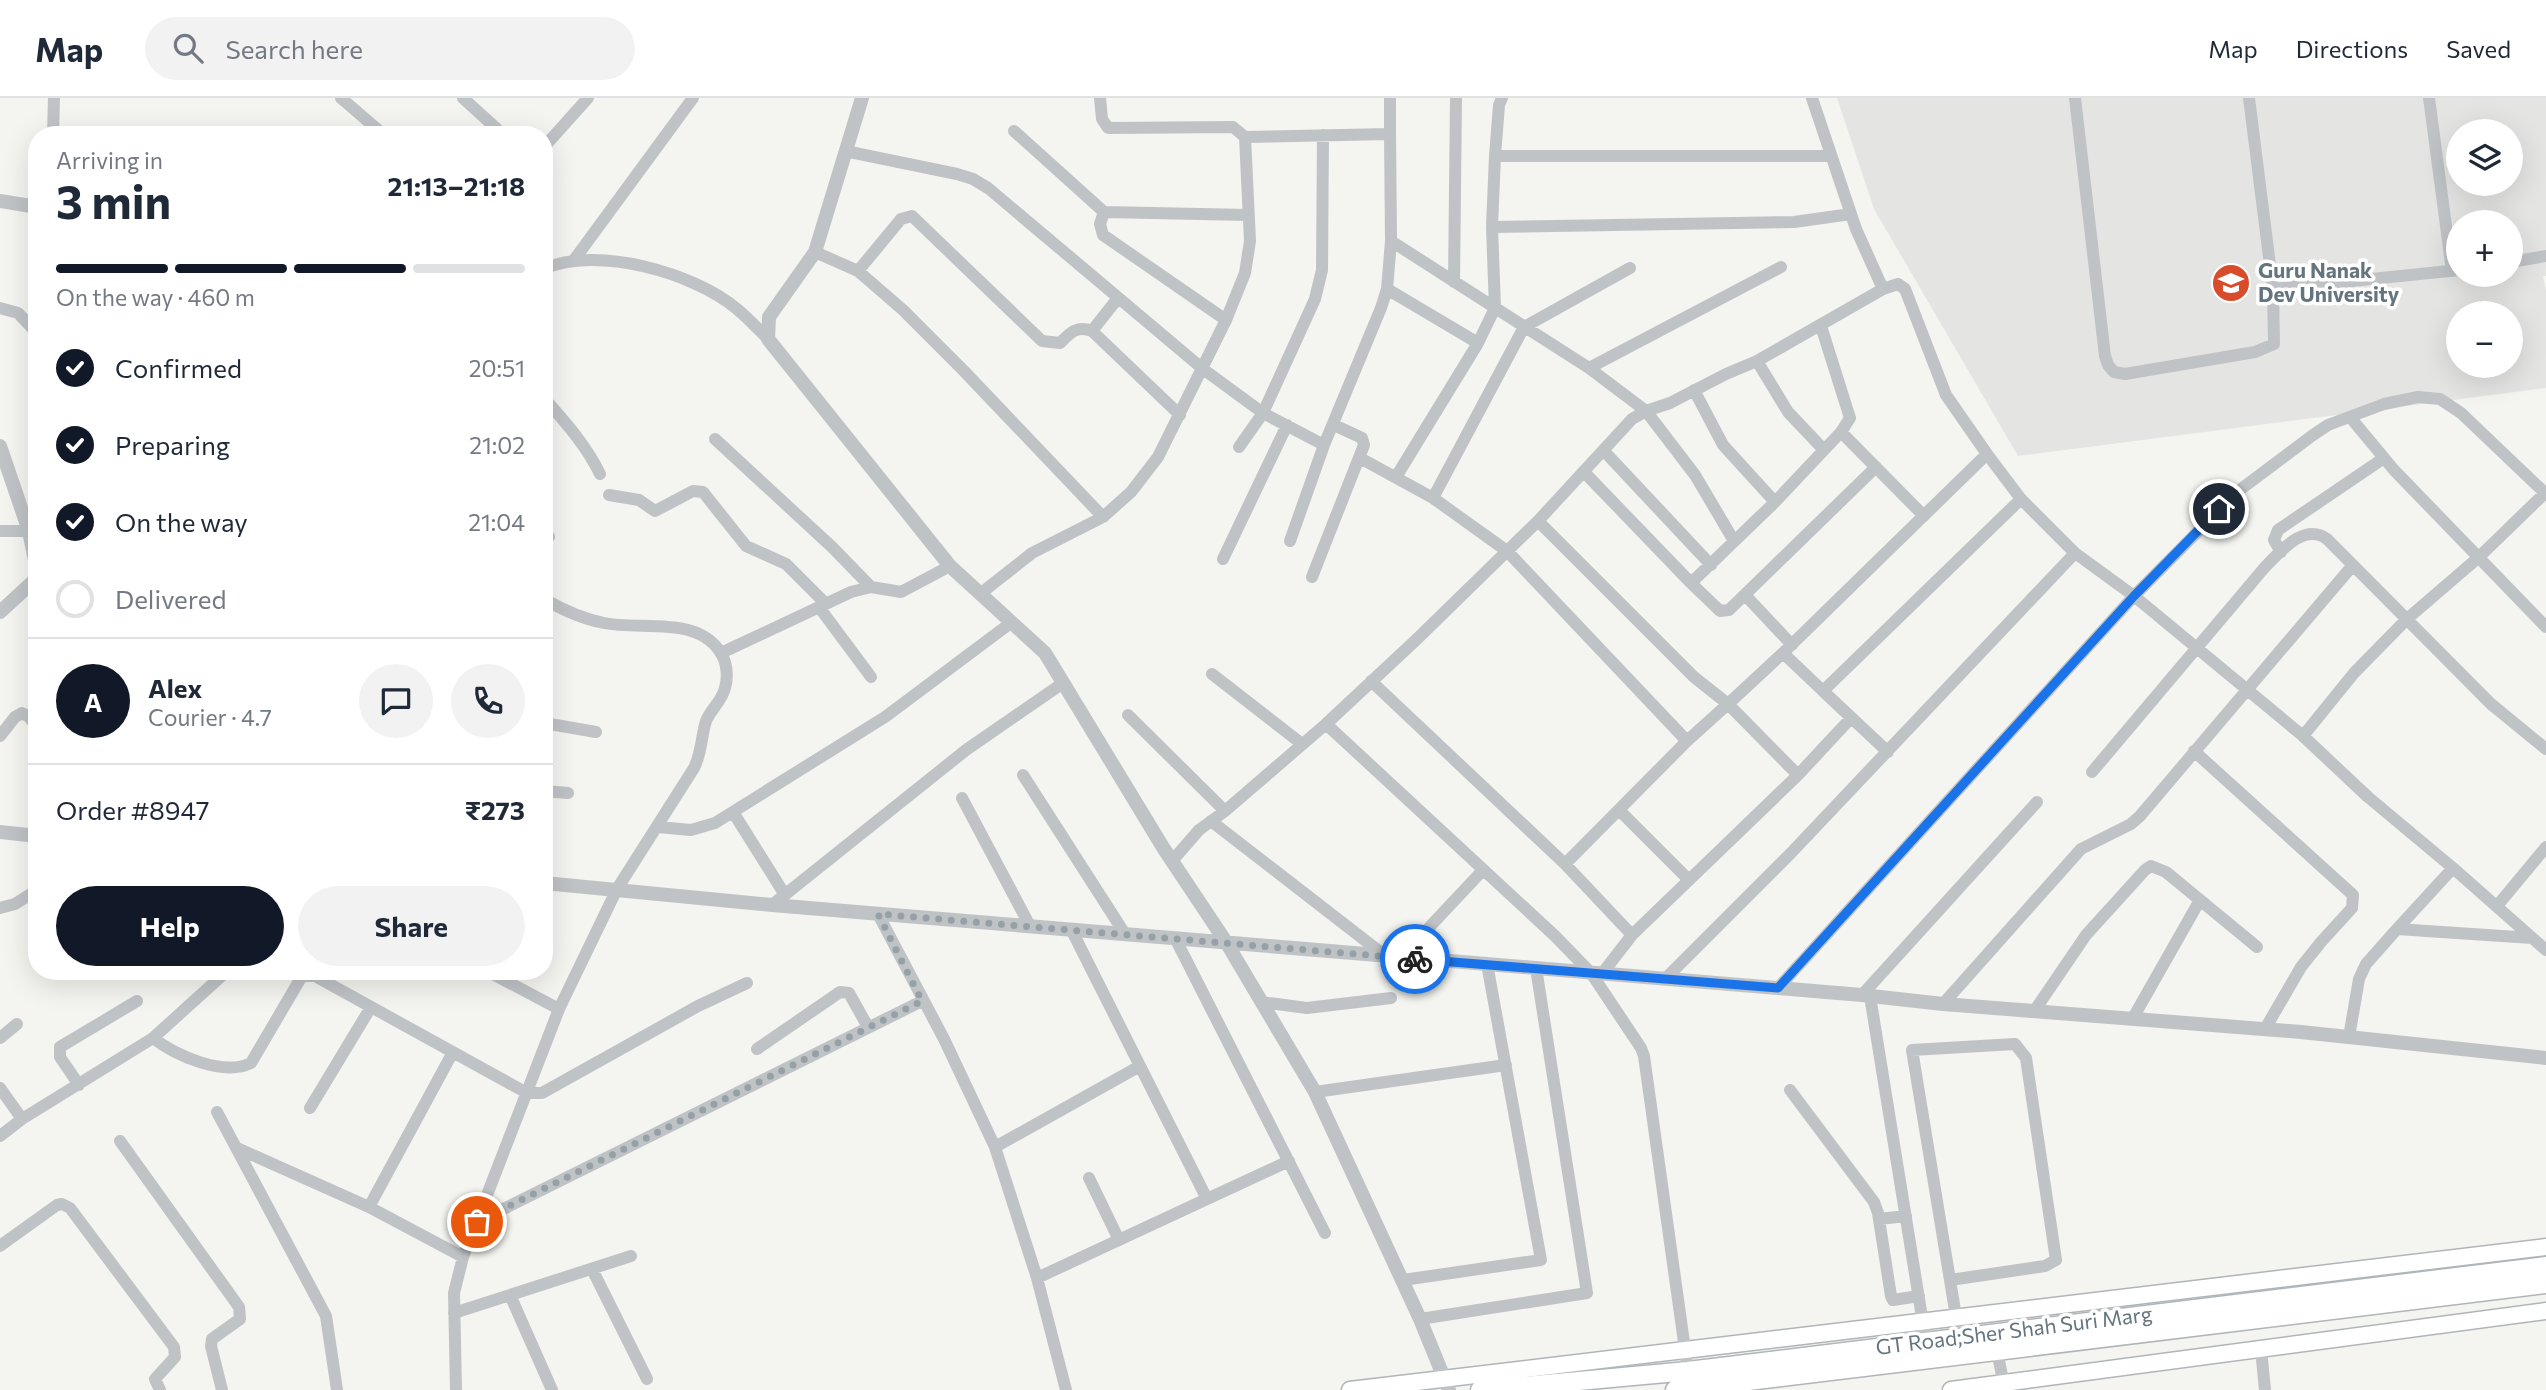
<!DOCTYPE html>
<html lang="en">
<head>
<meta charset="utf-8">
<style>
	:root { --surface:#fff; --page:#f2f2f3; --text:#1f2937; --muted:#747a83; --line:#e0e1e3; --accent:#111827 }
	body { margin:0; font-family:Commissioner,sans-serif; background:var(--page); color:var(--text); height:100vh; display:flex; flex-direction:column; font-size:26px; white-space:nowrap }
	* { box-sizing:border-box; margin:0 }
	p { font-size:23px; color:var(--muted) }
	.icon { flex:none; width:38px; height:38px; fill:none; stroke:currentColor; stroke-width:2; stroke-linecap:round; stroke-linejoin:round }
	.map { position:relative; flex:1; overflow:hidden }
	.side { position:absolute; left:28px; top:28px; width:525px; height:854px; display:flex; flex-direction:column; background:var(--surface); border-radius:28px; box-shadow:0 7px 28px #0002 }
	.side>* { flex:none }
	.tools { position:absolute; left:2446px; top:21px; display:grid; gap:14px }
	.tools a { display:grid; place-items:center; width:77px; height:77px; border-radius:50%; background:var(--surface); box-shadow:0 7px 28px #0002; font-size:35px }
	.pin { position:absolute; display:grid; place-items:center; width:60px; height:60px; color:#fff; margin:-30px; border:4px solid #fff; border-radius:50%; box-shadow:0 2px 7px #0007 }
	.courier { position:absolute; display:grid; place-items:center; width:70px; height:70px; margin:-35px; border:5px solid #1a73e8; border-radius:50%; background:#fff; color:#222; box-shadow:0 2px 9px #0007 }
	.head em { font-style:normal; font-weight:700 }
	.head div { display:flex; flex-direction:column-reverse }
	.head { display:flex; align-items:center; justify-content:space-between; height:119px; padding:0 28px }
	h1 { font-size:46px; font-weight:700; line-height:52px }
	.bar { display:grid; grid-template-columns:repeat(4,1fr); gap:10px 7px; align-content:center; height:84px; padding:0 28px }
	.bar i { height:9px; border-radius:5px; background:var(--line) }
	.bar .active { background:var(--accent) }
	.bar p { grid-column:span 4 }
	.line { display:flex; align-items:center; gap:18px; padding:0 28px; border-top:2px solid var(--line) }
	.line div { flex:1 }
	.round { display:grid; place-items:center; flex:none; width:74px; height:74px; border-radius:37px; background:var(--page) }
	ol { padding:0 28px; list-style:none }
	li { display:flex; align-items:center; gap:21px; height:77px }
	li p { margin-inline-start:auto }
	li .icon { padding:7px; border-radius:50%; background:var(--accent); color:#fff; stroke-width:4 }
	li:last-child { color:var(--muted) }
	li i { width:38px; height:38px; border:4px solid var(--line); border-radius:50% }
	.action { display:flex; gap:14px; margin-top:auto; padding:14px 28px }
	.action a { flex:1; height:80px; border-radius:42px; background:var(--accent); color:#fff; font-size:28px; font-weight:700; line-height:80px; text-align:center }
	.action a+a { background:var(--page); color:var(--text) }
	header { display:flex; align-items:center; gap:42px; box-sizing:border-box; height:98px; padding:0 35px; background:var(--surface); border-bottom:2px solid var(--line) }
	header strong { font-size:33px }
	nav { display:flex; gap:38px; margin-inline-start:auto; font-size:24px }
	.search { width:490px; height:63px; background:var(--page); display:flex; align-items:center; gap:18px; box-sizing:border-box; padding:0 24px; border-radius:38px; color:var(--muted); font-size:26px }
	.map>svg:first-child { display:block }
</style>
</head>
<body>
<header>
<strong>Map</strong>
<div class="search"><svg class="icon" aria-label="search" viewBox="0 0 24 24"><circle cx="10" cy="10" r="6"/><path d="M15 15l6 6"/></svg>Search here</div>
<nav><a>Map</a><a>Directions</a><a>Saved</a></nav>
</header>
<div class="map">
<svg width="2546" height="1292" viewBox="0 0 2546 1292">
	<rect width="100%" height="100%" fill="#f4f4f0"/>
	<path fill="#e4e5e3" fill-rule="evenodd" d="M 1837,0 L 2546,0 L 2546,178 L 2543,178 L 2546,193 L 2546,290 L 2018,358 L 1874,111 ZM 2459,33 L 2511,33 L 2511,86 L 2459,86 ZM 2459,124 L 2511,124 L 2511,177 L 2459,177 ZM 2459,215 L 2511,215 L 2511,268 L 2459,268 Z"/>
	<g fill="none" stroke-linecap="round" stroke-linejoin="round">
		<defs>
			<path id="secondary" d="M 1350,1292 L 2546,1149
				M 1951,1292 L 2546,1213"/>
			<path id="primary" d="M 1480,1292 L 1688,1273 L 2546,1168
				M 1675,1292 L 2546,1186"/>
		</defs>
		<use href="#secondary" stroke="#afb5b8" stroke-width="19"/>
		<use href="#primary" stroke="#b0b5b8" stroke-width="21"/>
		<path stroke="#bfc3c6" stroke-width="12" d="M 341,0 L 384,37
			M 463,0 L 497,31
			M 1390,0 L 1390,36
			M 1502,0 L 1499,7 L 1495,58 L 1831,58
			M 1812,0 L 1856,131 L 1883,191
			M 2075,0 L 2105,258 L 2108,267 L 2114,274 L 2125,276 L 2255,254 L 2274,246 L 2273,191 L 2249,0
			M 2429,0 L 2452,173
			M 1014,33 L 1104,114 L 1100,126 L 1103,137 L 1226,222
			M 53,37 L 54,0
			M 1245,39 L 1390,36 L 1391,143 L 1589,270 L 1646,313 L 1695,377 L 1734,443
			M 544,49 L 588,0
			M 845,53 L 957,76 L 973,81 L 988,90 L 1203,271 L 1263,315 L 1324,347 L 1381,210 L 1387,191 L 1391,143
			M 1495,58 L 1492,129 L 1794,124 L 1851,116
			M 1104,114 L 1248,117
			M 815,154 L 858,173 L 901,121 L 912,118 L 1042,243 L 1060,245 C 1070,235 1077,227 1092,233 L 1180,317
			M 574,162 L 693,0
			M 2511,164 L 2546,158
			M 544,171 C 596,147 695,175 737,211 C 748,220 758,231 768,241
			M 858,173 L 903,212 L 963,272 L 1103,419
			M 1454,184 L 1456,0
			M 1387,191 L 1478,245
			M 2273,191 L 2459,172
			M 0,210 L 18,215 L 37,235
			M 1092,233 L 1118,200
			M 1757,263 L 1788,314 L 1824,352 L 1841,334 L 1850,320 L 1821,228
			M 1589,270 L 1781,169
			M 1694,292 L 1723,347 L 1775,404 L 1824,352
			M 544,300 C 565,324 586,347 600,376
			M 2350,319 L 2394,372 L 2546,529
			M 1841,334 L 1924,418
			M 715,341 L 832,449 L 871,489
			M 1239,349 L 1263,315 L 1315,201 L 1322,172 L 1323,37
			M 1604,353 L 1711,467
			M 1360,360 L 1433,400 L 1507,453 L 1687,643 L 1728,606 L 1694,579 L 1538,423
			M 1584,374 L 1691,485 L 1775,404
			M 1396,379 L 1478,245 L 1495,210 L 1492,129
			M 609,397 L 639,402 L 655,413 L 693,393 L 703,394 L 746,448 L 786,466 L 826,506
			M 1433,400 L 1524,229 L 1630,170
			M 544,431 L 549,439
			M 0,433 L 29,433
			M 1290,443 L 1324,347
			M 2281,454 L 2274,442 L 2278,432 L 2384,360
			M 1223,461 L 1287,327
			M 1312,479 L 1364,347 L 1362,340 L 1334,327
			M 1691,485 L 1720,513 L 1729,512 L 1876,369
			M 980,496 L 1032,455 L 1103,419 L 1131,394 L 1158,359 L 1226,222 L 1245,175 L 1250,143 L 1245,39 L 1233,29 L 1108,30 L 1102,21 L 1100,0
			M 1746,498 L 1792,547
			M 819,509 L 871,579
			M 721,555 L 851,494 L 871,489 L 901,494 L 950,468
			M 1783,555 L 1823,593 L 2021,401
			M 1212,576 L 1302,646
			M 1371,583 L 1565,766 L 1632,837
			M 1823,593 L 1888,654
			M 1128,617 L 1225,713
			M 544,625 L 596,634
			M 1326,626 L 1555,838 L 1591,875 L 1641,950 L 1644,958 L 1688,1273
			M 0,638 L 15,619 L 22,615 L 29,619 L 37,629
			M 2303,638 L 2354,575 L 2407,521 L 2479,459 L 2545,395
			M 2194,653 L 2353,797 L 2352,810 L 2321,844 L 2301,869 L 2265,931
			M 2092,674 L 2265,469 C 2280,454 2304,424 2327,441 L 2491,606 L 2546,651
			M 1023,677 L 1125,836
			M 1798,677 L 1851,620
			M 544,693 L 568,695
			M 962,700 L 1030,828
			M 1619,712 L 1688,781
			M 733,714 L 785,797
			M 1211,723 L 1384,857
			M 658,729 L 691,732 L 715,725 L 885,619 L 1012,524
			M 1172,763 L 1199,732 L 1225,713 L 1326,626 L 1417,541 L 1538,423 L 1632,321 L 1646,313 L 1670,305 L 1726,276 L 1757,263 L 1883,191 L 1898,186 L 1905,191 L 1946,297 L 1987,356 L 2021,401 L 2075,455 L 2134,498 L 2303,638 L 2368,699 L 2453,770 L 2546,852
			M 1565,766 L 1687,643
			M 772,807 L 966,652 L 1063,585
			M 2497,808 L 2546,749
			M 0,810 L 15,806 L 37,792
			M 878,816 L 944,941 L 995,1049 L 1037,1180 L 1066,1292
			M 2397,831 L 2453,770
			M 1175,840 L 1325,1135
			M 1404,860 L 1422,837 L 1483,772
			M 487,873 L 559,911
			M 1601,877 L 1632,837 L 1798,677 L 1728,606 L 1783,555 L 1987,356
			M 1665,881 L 1791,755 L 2075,455
			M 1778,890 L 2134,498 L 2237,394 L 2313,337 L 2328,327 L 2384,306 L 2418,299 L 2440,301 L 2461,315 L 2546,396
			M 1862,897 L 2037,704
			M 1870,898 L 1926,1244
			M 1261,904 L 1307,910 L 1391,900
			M 1943,906 L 2081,751 L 2131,726 L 2140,718 L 2353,467
			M 2035,912 L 2086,837 L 2145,772 L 2151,768 L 2166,774 L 2257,849
			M 2133,920 L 2200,802
			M 2349,939 L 2359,881 L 2366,866 L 2397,831 L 2532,840
			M 0,940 L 17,926
			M 153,940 C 175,957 223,979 251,965 L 302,878 L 315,878 L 527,995 L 542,995 L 698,908 L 747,885
			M 757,951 L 840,894 L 849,895 L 868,929
			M 79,987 L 60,959 L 60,949 L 137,903
			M 0,990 L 22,1021
			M 1790,992 L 1874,1104 L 1878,1115 L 1891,1198 L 1893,1202 L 1919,1198
			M 1315,994 L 1506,967
			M 310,1010 L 371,909
			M 217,1014 L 326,1218 L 337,1292
			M 0,1038 L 22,1021 L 153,940 L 227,873
			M 120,1043 L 239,1209 L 240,1221 L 212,1241 L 211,1248 L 222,1292
			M 995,1049 L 1140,968
			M 237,1050 L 369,1109 L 463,1159
			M 1089,1080 L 1119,1142
			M 1207,1101 L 1289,1063
			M 369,1109 L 453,954
			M 1879,1121 L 1906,1118
			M 477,1124 L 922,903
			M 0,1148 L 57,1107 L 62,1106 L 70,1110 L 174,1249 L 175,1259 L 155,1281 L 160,1292
			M 592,1171 L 647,1281
			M 1037,1180 L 1207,1101 L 1071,831
			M 1403,1182 L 1541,1162 L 1487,866
			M 1950,1182 L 2045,1168 L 2056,1162 L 2026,960 L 2015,946 L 1912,952 L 1950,1182 L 1956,1219
			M 510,1197 L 552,1292
			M 454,1215 L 631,1158
			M 1420,1221 L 1587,1195 L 1536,870
			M 2261,1251 L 2265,1292
			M 1997,1253 L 2005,1292
			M 456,1292 L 454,1195 L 463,1159 L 559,911 L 617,791 L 694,670 C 702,654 701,639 706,623 C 711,611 722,603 725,590 C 728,581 727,567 723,559 C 702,516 642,533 604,525 C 583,521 563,512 544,501"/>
		<path stroke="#bfc3c6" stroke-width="14" d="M 862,0 L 815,154 L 769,219 L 768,241 L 950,468 L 1045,555 L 1164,751 L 1226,844 L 1315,994 L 1420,1221 L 1449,1292
			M 0,103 L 37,109
			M 0,348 L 29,433 L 37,472
			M 0,514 L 37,480
			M 0,734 L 37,738
			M 544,785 L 772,807 L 1862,897 L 1943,906 L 2301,934 L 2546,960"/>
		<use href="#secondary" stroke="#fff" stroke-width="16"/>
		<use href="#primary" stroke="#fff" stroke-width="18"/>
	</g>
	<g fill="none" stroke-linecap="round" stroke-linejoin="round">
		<path stroke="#96a1a7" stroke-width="7" stroke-dasharray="0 12.6" d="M 477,1124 L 922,903 L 878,816 L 1415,861"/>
		<path stroke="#1a73e8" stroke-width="9" d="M 1415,861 L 1778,890 L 2134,498 L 2219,411"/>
	</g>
	<defs>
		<symbol id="university-disc" viewBox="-11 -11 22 22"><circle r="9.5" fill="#d84c2c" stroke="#fff"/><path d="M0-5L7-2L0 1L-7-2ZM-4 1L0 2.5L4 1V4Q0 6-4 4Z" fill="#fff"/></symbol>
	</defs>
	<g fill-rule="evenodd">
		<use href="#university-disc" x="2209" y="163" width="44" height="44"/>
	</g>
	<g text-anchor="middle" stroke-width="7" stroke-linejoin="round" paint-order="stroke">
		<g font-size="21" font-weight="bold" fill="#64757f" stroke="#fff" text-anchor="start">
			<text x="2258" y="180">Guru Nanak<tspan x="2258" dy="24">Dev University</tspan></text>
		</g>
		<g font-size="21" fill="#64757f" stroke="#fff">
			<text transform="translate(2014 1233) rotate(-7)" y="7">GT Road;Sher Shah Suri Marg</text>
		</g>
	</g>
</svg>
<div class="tools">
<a><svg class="icon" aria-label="layers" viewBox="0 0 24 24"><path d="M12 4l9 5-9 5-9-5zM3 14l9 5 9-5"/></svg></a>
<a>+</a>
<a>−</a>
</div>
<div class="pin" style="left:477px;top:1124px;background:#ea580c"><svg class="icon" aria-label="bag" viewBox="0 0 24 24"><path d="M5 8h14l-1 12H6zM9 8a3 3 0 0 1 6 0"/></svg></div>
<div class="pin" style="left:2219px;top:411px;background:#1f2937"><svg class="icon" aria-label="home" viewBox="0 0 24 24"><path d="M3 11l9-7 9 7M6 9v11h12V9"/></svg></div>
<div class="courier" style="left:1415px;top:861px"><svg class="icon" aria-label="bike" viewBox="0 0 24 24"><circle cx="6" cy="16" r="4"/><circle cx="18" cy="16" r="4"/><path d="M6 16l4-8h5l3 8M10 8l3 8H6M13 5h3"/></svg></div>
<section class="side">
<div class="head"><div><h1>3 min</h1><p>Arriving in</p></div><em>21:13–21:18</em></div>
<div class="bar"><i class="active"></i><i class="active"></i><i class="active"></i><i></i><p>On the way · 460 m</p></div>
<ol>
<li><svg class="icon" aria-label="check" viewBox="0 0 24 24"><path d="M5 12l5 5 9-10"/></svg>Confirmed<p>20:51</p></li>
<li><svg class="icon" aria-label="check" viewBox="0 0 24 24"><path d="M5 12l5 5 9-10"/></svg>Preparing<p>21:02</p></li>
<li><svg class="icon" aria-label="check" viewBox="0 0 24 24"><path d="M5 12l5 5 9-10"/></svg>On the way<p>21:04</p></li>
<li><i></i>Delivered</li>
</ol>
<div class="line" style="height:126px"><b class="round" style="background:var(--accent);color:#fff">A</b><div><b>Alex</b><p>Courier · 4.7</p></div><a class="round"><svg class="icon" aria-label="chat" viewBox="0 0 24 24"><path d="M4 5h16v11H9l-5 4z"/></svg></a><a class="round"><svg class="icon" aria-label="phone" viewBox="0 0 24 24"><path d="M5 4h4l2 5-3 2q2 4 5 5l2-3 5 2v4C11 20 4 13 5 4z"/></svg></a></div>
<div class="line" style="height:91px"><div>Order #8947</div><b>₹273</b></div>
<div class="action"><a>Help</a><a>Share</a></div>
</section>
</div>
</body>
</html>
